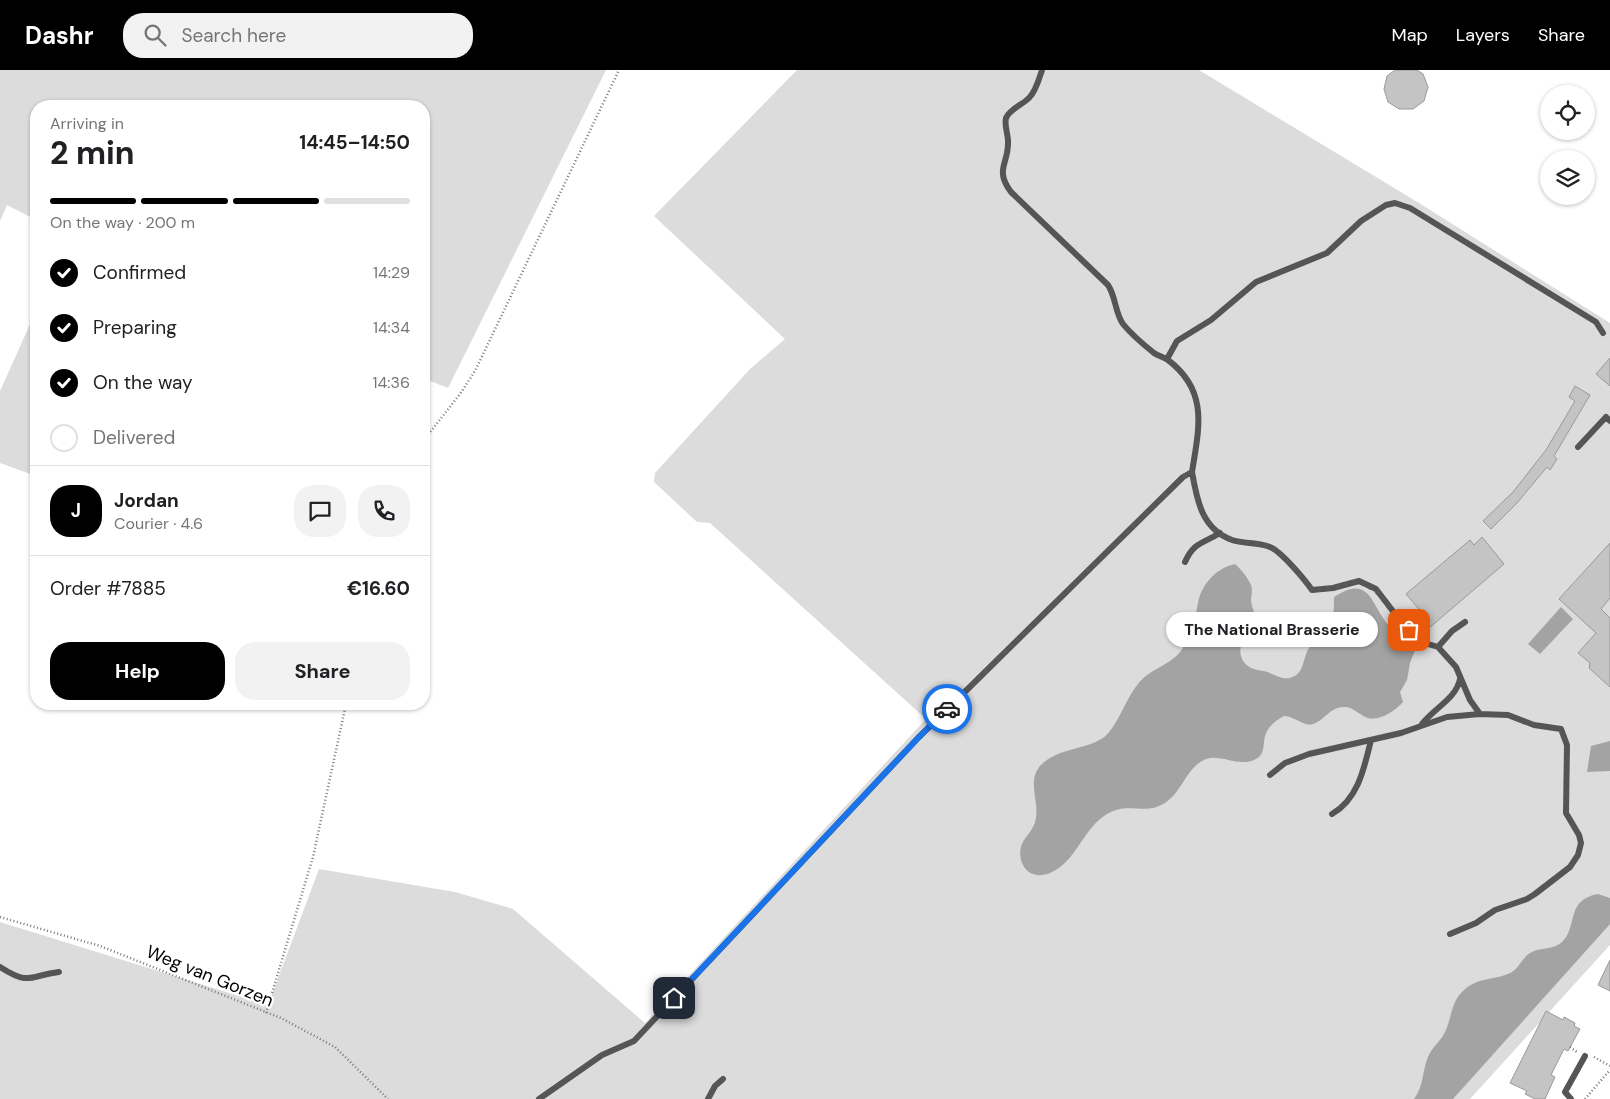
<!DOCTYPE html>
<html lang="en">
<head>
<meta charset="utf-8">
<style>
	:root { --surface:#fff; --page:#f2f2f2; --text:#202124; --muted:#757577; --line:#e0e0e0; --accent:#000 }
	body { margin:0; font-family:"DM Sans",sans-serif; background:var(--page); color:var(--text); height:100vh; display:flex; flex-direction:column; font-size:19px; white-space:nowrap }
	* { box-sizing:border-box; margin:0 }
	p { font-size:16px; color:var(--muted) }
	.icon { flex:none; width:28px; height:28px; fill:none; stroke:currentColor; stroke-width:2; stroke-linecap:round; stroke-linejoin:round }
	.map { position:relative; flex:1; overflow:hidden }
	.side { position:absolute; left:30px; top:30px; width:400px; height:610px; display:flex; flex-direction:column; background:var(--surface); border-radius:20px; box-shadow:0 1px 4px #0004 }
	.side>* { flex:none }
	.fabs { position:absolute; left:1540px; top:15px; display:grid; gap:10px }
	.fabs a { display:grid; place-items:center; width:55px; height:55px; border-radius:50%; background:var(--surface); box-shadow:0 1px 4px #0004; font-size:25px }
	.pin { position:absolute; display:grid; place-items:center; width:42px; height:42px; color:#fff; margin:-21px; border-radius:10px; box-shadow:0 2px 8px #0006 }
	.courier { position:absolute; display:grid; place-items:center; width:50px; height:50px; margin:-25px; border:4px solid #1a73e8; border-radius:50%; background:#fff; color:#222; box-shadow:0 1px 6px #0007 }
	.bubble { position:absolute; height:35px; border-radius:18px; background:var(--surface); box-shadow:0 1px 4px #0004; font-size:16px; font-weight:700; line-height:35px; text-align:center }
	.headline em { font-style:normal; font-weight:700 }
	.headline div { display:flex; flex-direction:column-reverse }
	.headline { display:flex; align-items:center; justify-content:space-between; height:85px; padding:0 20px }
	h1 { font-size:32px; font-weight:700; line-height:38px }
	.bar { display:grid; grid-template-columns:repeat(4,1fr); gap:8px 5px; align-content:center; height:60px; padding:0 20px }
	.bar i { height:6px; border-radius:4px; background:var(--line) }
	.bar .current { background:var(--accent) }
	.bar p { grid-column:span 4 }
	.line { display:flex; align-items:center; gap:12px; padding:0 20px; border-top:1px solid var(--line) }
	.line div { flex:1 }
	.round { display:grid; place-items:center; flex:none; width:52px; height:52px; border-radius:20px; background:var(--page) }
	ol { padding:0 20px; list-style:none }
	li { display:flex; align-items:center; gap:15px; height:55px }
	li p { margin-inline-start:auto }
	li .icon { padding:5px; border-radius:50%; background:var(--accent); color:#fff; stroke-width:4 }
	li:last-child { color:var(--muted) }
	li i { width:28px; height:28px; border:2px solid var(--line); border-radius:50% }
	.cta { display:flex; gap:10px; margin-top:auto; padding:10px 20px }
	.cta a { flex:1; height:58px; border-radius:20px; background:var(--accent); color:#fff; font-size:20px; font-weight:700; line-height:58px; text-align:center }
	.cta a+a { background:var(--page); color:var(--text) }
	header { display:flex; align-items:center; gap:30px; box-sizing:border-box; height:70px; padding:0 25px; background:var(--accent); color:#fff }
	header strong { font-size:24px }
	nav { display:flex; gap:28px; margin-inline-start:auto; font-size:18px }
	.search { width:350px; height:45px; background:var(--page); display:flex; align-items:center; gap:12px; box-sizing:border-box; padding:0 18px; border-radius:20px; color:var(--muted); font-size:19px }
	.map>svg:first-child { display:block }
</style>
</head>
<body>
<header>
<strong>Dashr</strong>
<div class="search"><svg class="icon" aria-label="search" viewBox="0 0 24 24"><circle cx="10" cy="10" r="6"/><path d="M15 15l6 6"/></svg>Search here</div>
<nav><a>Map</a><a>Layers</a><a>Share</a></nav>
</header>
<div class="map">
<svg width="1610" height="1029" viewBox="0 0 1610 1029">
	<rect width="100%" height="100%" fill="#fff"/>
	<path fill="#dcdcdc" d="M 0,0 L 606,0 L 448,318 L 425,309 L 424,312 L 424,36 L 36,36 L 36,150 L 7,135 L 0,151 Z
		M 797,0 L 1199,0 L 1419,133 L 1610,253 L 1610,875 L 1470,1029 L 0,1029 L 0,852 L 268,935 L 319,799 L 455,822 L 513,839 L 645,953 L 926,649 L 710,453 L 697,452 L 654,412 L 655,403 L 750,299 L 785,269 L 654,146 Z
		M 36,241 L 36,406 L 0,393 L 0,321 Z"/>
	<path fill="#a3a3a3" d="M 1235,494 C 1241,499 1248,508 1251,515 C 1253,520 1251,526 1251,531 C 1252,539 1258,548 1255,557 C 1252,568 1237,570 1241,586 C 1244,597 1254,600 1264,601 C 1273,603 1280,610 1290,608 C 1305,604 1302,589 1309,578 C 1315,568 1326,567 1330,557 C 1334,547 1334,537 1334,527 C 1371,503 1370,535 1390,557 C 1394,563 1400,570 1406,574 C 1410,576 1412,576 1415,580 L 1410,593 L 1407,610 L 1400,622 L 1403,632 C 1395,641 1380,651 1368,648 C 1359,645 1354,637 1344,637 C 1330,637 1325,650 1313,654 C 1304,657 1294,646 1284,646 C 1277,650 1271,654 1267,661 C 1261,672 1268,684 1254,690 C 1238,697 1221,684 1206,689 C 1184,698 1182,727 1159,736 C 1140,744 1126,731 1104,746 C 1082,761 1076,792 1050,803 C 1043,806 1035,806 1029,802 C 1021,797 1018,783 1022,774 C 1026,765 1034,760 1036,748 C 1039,730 1026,709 1042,694 C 1059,678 1084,680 1103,668 C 1117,658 1126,628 1138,614 C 1149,599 1169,596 1180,582 C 1185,575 1191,565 1194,556 C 1196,548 1196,541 1198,533 C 1201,515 1216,498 1235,494 Z
		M 1561,537 L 1573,549 L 1540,584 L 1528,574 Z
		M 1610,671 L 1610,701 L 1587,702 L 1591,676 Z
		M 1598,824 L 1610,828 L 1610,854 L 1453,1029 L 1414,1029 C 1424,1016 1422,1001 1428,987 C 1432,977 1441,971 1445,962 C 1452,947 1451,932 1463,921 C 1478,906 1496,911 1512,902 C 1521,896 1523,885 1534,881 C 1542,878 1555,879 1562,872 C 1578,857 1565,830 1598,824 Z"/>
	<path fill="#c4c4c4" stroke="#999" d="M 1395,0 L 1417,0 L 1423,4 L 1428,17 L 1424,31 L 1413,39 L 1399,39 L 1388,32 L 1384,19 L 1387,6 Z
		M 1610,288 L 1610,316 L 1596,304 Z
		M 1575,316 L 1590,325 L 1554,386 L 1557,389 L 1550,400 L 1547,397 L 1517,433 L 1491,459 L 1483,451 L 1513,422 L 1546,380 L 1575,331 L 1569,327 Z
		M 1482,467 L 1504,494 L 1422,564 L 1418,562 L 1414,564 L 1413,567 L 1414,570 L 1409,575 L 1401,567 L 1405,563 L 1408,565 L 1412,564 L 1414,561 L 1413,557 L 1425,546 L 1406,524 L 1470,470 L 1474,475 Z
		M 1610,473 L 1610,528 L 1601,539 L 1610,548 L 1610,617 L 1589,598 L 1590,593 L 1578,583 L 1596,563 L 1559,529 Z
		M 1610,890 L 1610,921 L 1598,915 Z
		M 1546,941 L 1563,950 L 1564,947 L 1575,953 L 1574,956 L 1580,959 L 1568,981 L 1564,979 L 1551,1005 L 1555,1007 L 1545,1029 L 1535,1029 L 1525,1024 L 1527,1021 L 1510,1013 Z"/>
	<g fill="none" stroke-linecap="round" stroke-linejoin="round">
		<path stroke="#777" stroke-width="2.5" stroke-dasharray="1 2.5" stroke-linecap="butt" d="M 424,374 L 427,366 L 460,324 L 475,301 L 619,0
			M 0,847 L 100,876 L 281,948 L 335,977 L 388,1029
			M 266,943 L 313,787 L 346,634
			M 1570,977 L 1577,982
			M 1594,987 L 1610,996
			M 1585,1029 L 1610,1000"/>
		<path stroke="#555" stroke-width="6" d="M 1042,0 C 1039,9 1036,21 1029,28 C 1022,35 1010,39 1006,48 C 1004,55 1008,64 1008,71 C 1009,94 994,99 1011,122 L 1108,215 C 1116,227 1115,243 1123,254 C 1131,264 1144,275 1154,283 C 1158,286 1164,287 1168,290 C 1209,321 1199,358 1192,402
			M 1167,289 L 1177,271 L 1211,250 L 1256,212 L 1327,183 L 1361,151 L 1386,135 L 1395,133 L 1410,138 L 1596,252 L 1603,263
			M 1578,377 L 1606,347 L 1610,351
			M 1185,492 C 1194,472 1202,474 1220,463
			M 1418,567 L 1428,574 L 1438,577 L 1452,561 L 1465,552
			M 1438,577 L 1456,597 L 1470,630 L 1480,644
			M 1422,654 C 1434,638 1456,629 1460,609
			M 1270,705 L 1285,693 L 1309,684 L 1401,663 L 1447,647 L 1480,644 L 1508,645 L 1534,655 L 1561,659 L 1567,675 L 1566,743 L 1579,765 L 1581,773 L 1578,785 L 1570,797 L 1535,824 L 1527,829 L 1495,840 L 1476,853 L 1450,864
			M 1332,744 C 1358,729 1364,699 1371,670
			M 0,897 C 30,916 28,906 59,902
			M 539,1029 L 602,985 L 634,971 L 918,668 L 1183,407 L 1192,402 C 1197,431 1202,459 1232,470 C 1244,474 1258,472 1270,477 C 1281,481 1305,510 1312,520 L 1333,518 L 1359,511 L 1376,519 L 1402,553 L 1409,560
			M 708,1029 L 715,1016 L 723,1009
			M 1571,1029 L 1565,1022 L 1585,986"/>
	</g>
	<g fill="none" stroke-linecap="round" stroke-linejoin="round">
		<path stroke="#595959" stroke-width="5" stroke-dasharray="0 9" d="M 947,639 L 1183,407 L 1192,402 C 1197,431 1202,459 1232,470 C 1244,474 1258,472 1270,477 C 1281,481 1305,510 1312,520 L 1332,518 L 1359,511 L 1376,520 L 1402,553 L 1409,560"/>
		<path stroke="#1a73e8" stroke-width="6" d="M 674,928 L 918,668 L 947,639"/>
	</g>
	<g text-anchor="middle" stroke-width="4.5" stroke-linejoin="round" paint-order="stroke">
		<g font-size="18" fill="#000" stroke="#fff">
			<text transform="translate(210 906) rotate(22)" y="6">Weg van Gorzen</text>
		</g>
	</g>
</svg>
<div class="fabs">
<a><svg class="icon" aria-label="locate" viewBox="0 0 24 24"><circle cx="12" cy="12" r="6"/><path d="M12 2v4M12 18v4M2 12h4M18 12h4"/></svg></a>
<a><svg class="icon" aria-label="layers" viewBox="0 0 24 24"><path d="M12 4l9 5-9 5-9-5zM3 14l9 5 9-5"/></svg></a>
</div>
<div class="pin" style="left:1409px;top:560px;background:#ea580c"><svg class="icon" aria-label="bag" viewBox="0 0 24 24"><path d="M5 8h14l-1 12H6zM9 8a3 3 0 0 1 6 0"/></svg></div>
<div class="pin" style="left:674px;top:928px;background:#1f2937"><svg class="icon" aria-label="home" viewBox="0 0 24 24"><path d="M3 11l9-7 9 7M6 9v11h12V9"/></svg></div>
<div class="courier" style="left:947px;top:639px"><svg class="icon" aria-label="car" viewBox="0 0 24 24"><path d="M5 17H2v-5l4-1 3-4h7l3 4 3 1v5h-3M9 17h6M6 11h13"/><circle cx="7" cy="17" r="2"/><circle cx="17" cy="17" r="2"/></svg></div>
<div class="bubble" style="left:1166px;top:542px;width:212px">The National Brasserie</div>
<section class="side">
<div class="headline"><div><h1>2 min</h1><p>Arriving in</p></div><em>14:45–14:50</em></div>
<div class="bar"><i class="current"></i><i class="current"></i><i class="current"></i><i></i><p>On the way · 200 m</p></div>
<ol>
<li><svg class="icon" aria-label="check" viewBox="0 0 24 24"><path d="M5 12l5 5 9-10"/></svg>Confirmed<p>14:29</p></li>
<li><svg class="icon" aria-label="check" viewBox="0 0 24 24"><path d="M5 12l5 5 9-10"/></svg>Preparing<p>14:34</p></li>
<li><svg class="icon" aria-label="check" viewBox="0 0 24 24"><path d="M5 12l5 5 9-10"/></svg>On the way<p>14:36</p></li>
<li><i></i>Delivered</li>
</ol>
<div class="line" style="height:90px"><b class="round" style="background:var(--accent);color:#fff">J</b><div><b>Jordan</b><p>Courier · 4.6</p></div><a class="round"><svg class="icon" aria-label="chat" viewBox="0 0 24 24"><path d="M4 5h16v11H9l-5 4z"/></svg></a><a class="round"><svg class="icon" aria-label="phone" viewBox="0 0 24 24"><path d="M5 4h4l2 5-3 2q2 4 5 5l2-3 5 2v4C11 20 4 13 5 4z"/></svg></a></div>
<div class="line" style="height:65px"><div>Order #7885</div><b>€16.60</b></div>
<div class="cta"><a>Help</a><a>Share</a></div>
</section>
</div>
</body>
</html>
